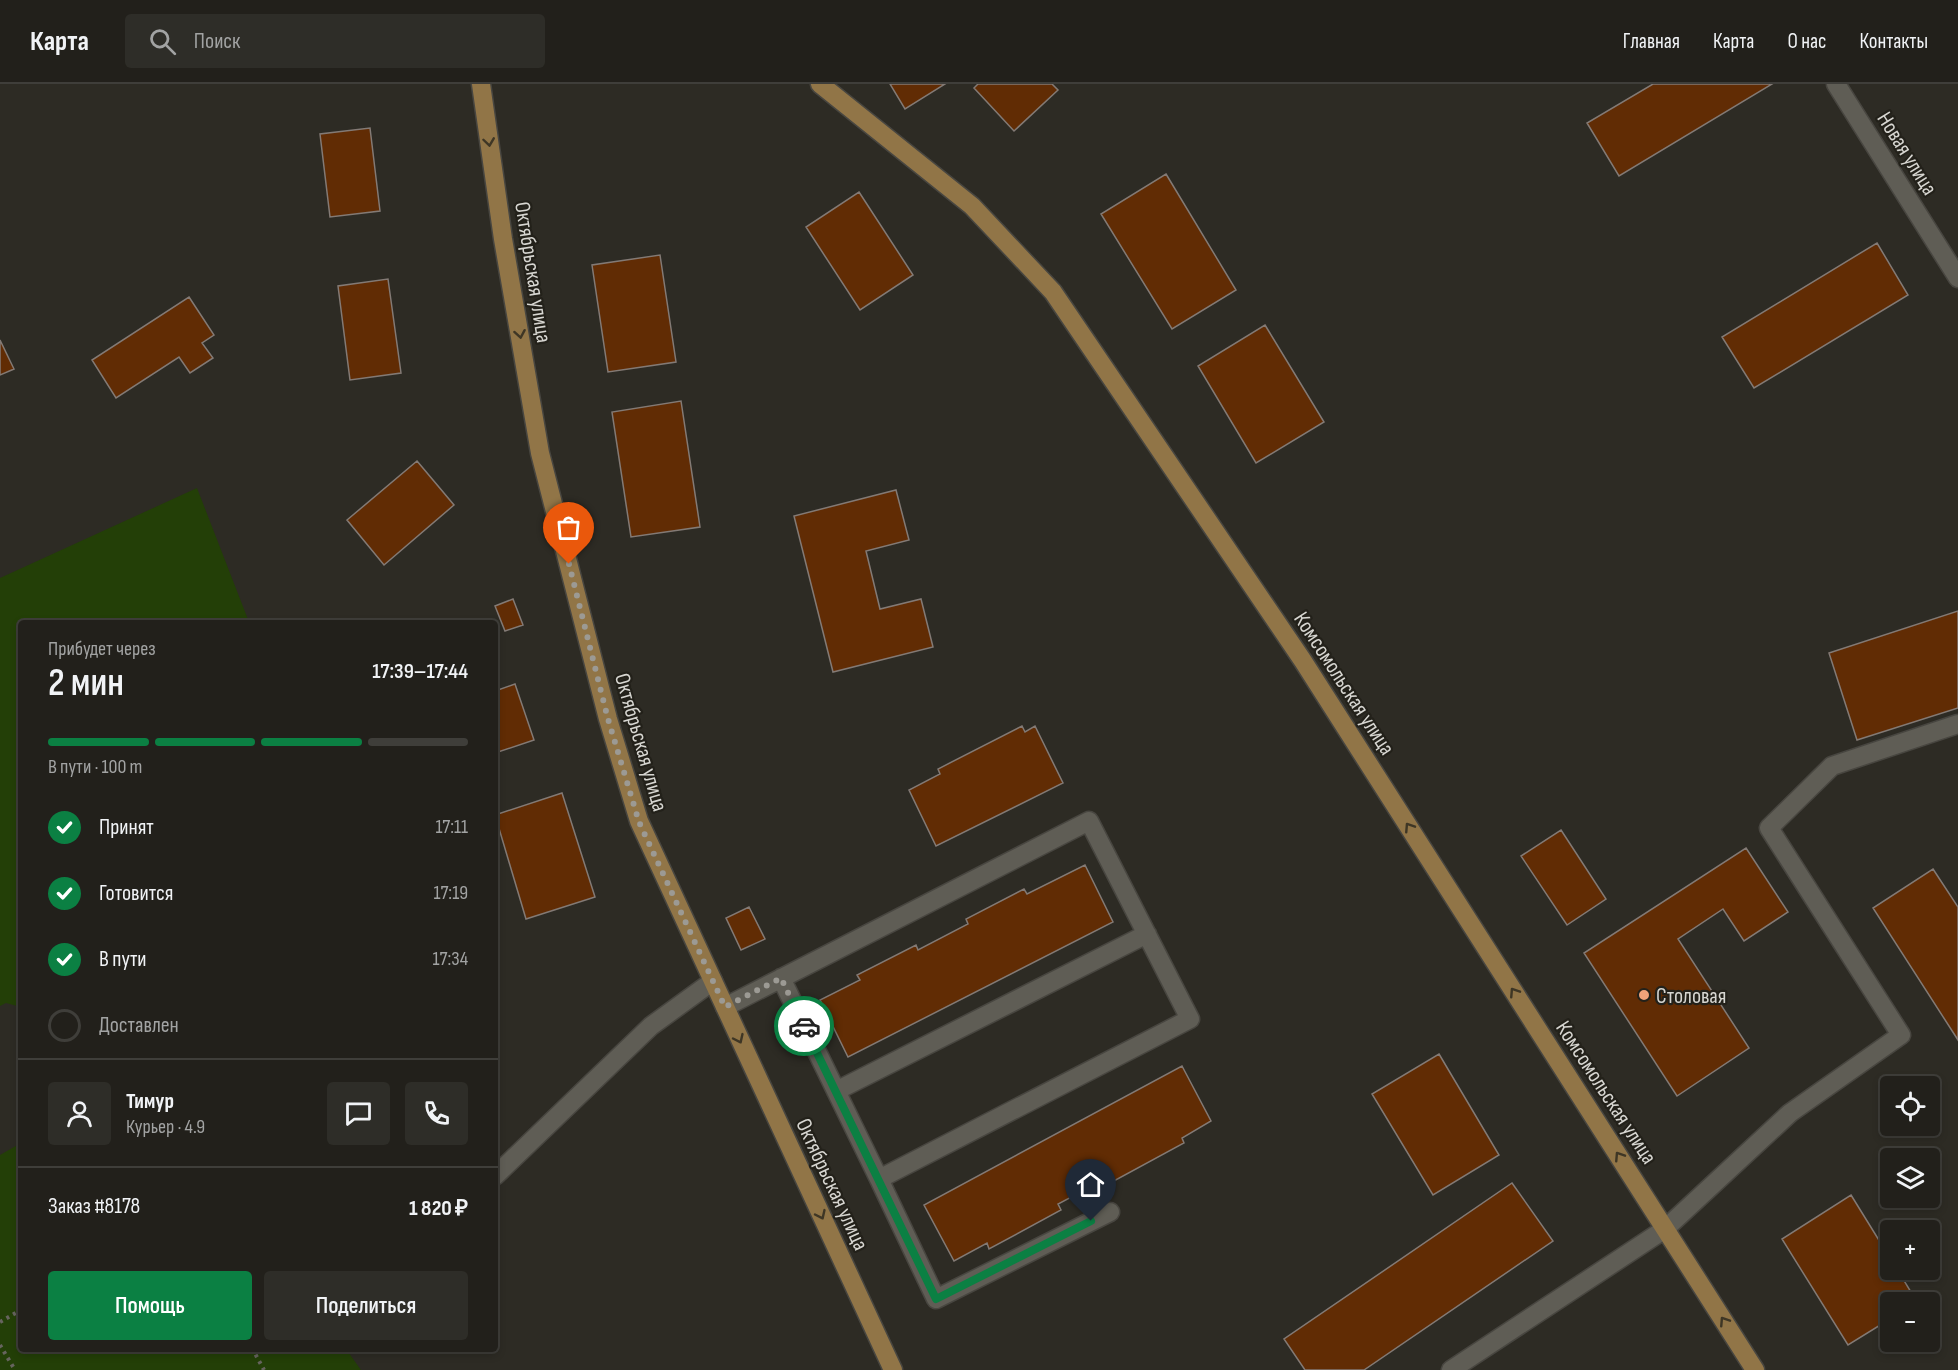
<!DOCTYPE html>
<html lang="ru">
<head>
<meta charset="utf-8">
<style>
	:root { --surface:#22201b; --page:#2e2d28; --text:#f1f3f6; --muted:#a2a3a3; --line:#3f3e3a; --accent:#0b8043 }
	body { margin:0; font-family:"Sofia Sans Condensed",sans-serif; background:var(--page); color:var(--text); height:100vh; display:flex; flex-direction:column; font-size:22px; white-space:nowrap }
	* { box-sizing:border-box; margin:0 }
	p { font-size:20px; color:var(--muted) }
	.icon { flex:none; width:33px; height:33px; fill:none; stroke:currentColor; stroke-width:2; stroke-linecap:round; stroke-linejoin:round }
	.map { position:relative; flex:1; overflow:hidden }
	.sheet { position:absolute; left:18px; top:536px; width:480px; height:732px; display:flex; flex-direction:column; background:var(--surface); border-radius:6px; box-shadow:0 3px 9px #0003,0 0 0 2px var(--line) }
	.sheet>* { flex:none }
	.fabs { position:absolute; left:1880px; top:992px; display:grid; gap:12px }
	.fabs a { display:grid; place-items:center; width:60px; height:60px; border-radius:6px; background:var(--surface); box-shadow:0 3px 9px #0003,0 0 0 2px var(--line); font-size:30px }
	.pin { position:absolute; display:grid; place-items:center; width:51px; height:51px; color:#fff; margin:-62px -26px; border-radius:50% 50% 50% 0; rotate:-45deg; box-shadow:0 0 6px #0007 }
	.pin .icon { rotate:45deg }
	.courier { position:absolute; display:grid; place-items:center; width:60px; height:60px; margin:-30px; border:4px solid #0b8043; border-radius:50%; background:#fff; color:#222; box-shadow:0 2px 8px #0007 }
	.headline em { font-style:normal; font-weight:600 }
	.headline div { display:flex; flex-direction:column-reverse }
	.headline { display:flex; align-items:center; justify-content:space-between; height:102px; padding:0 30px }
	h1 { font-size:39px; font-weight:600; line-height:45px }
	.bar { display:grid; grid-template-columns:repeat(4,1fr); gap:9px 6px; align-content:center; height:72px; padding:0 30px }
	.bar i { height:8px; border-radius:4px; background:var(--line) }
	.bar .current { background:var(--accent) }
	.bar p { grid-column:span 4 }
	.line { display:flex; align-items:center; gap:15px; padding:0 30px; border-top:2px solid var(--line) }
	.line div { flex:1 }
	.round { display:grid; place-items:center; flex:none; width:63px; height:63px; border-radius:6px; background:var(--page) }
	ol { padding:0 30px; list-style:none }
	li { display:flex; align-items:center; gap:18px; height:66px }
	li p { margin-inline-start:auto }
	li .icon { padding:6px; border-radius:50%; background:var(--accent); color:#fff; stroke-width:4 }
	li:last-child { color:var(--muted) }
	li i { width:33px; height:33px; border:3px solid var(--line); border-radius:50% }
	.cta { display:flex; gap:12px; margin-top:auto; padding:12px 30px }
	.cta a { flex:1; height:69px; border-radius:6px; background:var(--accent); color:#fff; font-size:24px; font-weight:600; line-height:69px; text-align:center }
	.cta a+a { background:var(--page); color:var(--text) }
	header { display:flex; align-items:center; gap:36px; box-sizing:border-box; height:84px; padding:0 30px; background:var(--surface); border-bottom:2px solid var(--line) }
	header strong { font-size:28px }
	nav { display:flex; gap:33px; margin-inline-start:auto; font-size:21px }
	.search { width:420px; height:54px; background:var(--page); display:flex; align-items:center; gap:15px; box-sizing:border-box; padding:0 21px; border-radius:6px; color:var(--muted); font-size:22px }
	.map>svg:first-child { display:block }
</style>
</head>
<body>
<header>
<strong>Карта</strong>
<div class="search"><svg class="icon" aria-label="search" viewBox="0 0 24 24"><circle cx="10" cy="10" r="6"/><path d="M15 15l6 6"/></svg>Поиск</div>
<nav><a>Главная</a><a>Карта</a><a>О нас</a><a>Контакты</a></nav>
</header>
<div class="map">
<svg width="1958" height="1286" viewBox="0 0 1958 1286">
	<rect width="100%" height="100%" fill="#2d2b24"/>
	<path fill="#233f07" d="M 197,404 L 249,538 L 21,538 L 21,923 L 6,919 L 0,922 L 0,494 Z
		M 21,1059 L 21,1264 L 346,1265 L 361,1286 L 0,1286 L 0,1071 Z"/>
	<path fill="#612c04" stroke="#837a75" stroke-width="1.5" d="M 890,0 L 945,0 L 905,25 Z
		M 978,0 L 1052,0 L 1058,6 L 1014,47 L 974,4 Z
		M 1653,0 L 1772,0 L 1619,92 L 1587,39 Z
		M 370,44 L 380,127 L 330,133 L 320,50 Z
		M 1166,90 L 1236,206 L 1172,245 L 1101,130 Z
		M 859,108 L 913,191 L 860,226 L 806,143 Z
		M 1877,159 L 1908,211 L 1754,304 L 1722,253 Z
		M 660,171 L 676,278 L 608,288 L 592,181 Z
		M 388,195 L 401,289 L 350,296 L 338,202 Z
		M 189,213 L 214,251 L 202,259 L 213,274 L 190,289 L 179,273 L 116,314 L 92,276 Z
		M 1265,241 L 1324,338 L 1256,379 L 1198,282 Z
		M 0,256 L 14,285 L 0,291 Z
		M 681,317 L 700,443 L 631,453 L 612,328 Z
		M 417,377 L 454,421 L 384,481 L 347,436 Z
		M 896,406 L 909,456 L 866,467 L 880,525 L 921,515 L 933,563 L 833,588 L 794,432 Z
		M 513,515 L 523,541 L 505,547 L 495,522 Z
		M 1958,527 L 1958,624 L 1857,656 L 1829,569 Z
		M 515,600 L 534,656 L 495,669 L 495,607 Z
		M 1022,642 L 1025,648 L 1035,642 L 1063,699 L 936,762 L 909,706 L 940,690 L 938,685 Z
		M 562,709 L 595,813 L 526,835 L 495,731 Z
		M 1561,746 L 1606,815 L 1567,841 L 1521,772 Z
		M 1746,764 L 1788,828 L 1744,857 L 1723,825 L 1678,855 L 1749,964 L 1677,1012 L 1584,869 Z
		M 1085,781 L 1113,838 L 848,973 L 820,916 L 860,896 L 857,891 L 916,861 L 918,866 L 968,840 L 966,835 L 1024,805 L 1027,810 Z
		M 1933,785 L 1958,823 L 1958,956 L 1873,824 Z
		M 749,823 L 765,855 L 741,866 L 726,834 Z
		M 1439,970 L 1499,1071 L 1433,1111 L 1372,1010 Z
		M 1182,982 L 1211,1037 L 1182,1054 L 1184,1059 L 1112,1098 L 1109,1093 L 1058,1120 L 1061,1126 L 989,1165 L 987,1159 L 954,1177 L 924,1121 Z
		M 1512,1099 L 1553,1157 L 1364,1286 L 1305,1286 L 1284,1255 Z
		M 1851,1111 L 1890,1174 L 1890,1185 L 1897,1185 L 1917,1218 L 1890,1218 L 1890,1235 L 1848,1261 L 1782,1155 Z"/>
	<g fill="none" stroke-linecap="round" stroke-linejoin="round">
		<defs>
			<path id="minor" d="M 1836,0 L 1958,194
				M 725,923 L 1089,737 L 1190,935 L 879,1095 L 781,894
				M 836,1007 L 1147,850
				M 495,1092 L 651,942 L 713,897
				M 879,1095 L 936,1215 L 1110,1128
				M 1451,1286 L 1665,1145 L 1790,1029 L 1901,951 L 1769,744 L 1832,682 L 1958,640"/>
			<path id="major" d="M 481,0 L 503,155 L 540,369 L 608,635 L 639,737 L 893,1286
				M 820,0 L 972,122 L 1053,208 L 1303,577 L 1755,1286"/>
		</defs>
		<use href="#minor" stroke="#484640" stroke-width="21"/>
		<use href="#major" stroke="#484640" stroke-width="21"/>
		<path stroke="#66645e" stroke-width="4" stroke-dasharray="3 4.5" stroke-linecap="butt" d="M 0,1238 L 21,1226
			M 0,1261 L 15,1286
			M 252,1264 L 264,1286"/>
		<use href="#minor" stroke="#5f5d55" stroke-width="18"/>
		<use href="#major" stroke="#917547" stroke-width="18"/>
	</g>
	<defs><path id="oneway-chevron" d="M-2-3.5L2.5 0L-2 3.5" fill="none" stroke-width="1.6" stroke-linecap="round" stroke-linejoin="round" transform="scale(1.5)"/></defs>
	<g stroke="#3e3625">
		<use href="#oneway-chevron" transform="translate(489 58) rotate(82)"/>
		<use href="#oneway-chevron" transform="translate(520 250) rotate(80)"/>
		<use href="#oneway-chevron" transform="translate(1409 743) rotate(-123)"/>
		<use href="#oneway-chevron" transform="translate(1514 908) rotate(-123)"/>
		<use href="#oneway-chevron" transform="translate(739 955) rotate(65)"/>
		<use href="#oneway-chevron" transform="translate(1619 1072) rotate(-123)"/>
		<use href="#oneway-chevron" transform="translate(821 1131) rotate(65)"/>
		<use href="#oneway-chevron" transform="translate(1724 1237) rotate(-123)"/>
	</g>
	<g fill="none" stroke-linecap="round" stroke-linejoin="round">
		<path stroke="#9c9a94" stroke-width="6" stroke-dasharray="0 10.8" d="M 569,480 L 608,635 L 639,738 L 725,923 L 781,894 L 804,942"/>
		<path stroke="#0b8043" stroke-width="8" d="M 804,942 L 936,1215 L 1091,1137"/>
	</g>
	<circle fill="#f0a279" stroke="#23211a" stroke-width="2" cx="1644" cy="911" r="6"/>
	<g text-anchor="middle" stroke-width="4.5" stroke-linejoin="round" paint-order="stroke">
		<g font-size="22" fill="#d7d6d1" stroke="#23211a">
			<text transform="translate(1908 69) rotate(58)" y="8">Новая улица</text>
			<text transform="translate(534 188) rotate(81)" y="8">Октябрьская улица</text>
			<text transform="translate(1345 599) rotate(57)" y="8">Комсомольская улица</text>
			<text transform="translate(642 658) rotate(74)" y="8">Октябрьская улица</text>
			<text transform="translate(1607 1008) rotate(57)" y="8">Комсомольская улица</text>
			<text transform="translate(833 1100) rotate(65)" y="8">Октябрьская улица</text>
		</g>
		<g font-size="22" fill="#d7d6d1" stroke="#23211a" text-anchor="start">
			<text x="1656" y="919">Столовая</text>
		</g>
	</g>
</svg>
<div class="fabs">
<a><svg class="icon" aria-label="locate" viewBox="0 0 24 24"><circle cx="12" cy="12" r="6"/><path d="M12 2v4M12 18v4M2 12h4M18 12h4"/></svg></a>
<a><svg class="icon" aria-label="layers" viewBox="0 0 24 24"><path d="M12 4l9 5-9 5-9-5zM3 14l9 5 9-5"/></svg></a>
<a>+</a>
<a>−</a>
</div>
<div class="pin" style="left:569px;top:480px;background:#ea580c"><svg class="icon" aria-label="bag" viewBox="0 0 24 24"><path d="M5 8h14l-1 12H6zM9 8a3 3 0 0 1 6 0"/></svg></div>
<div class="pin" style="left:1091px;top:1137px;background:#1f2937"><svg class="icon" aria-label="home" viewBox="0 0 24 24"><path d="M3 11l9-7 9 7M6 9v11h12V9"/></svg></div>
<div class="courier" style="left:804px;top:942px"><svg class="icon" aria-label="car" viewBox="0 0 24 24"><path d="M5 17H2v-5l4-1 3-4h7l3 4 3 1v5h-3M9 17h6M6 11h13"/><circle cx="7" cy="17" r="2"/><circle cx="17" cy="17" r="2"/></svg></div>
<section class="sheet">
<div class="headline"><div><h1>2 мин</h1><p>Прибудет через</p></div><em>17:39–17:44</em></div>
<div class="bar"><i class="current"></i><i class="current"></i><i class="current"></i><i></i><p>В пути · 100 m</p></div>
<ol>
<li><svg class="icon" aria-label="check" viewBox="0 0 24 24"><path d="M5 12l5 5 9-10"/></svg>Принят<p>17:11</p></li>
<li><svg class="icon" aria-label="check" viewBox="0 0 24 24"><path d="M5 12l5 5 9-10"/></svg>Готовится<p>17:19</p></li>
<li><svg class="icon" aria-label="check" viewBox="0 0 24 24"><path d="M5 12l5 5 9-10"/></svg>В пути<p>17:34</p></li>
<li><i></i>Доставлен</li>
</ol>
<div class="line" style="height:108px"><a class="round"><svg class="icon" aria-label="person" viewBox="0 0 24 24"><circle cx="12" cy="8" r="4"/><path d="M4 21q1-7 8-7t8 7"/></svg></a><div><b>Тимур</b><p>Курьер · 4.9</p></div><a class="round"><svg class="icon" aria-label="chat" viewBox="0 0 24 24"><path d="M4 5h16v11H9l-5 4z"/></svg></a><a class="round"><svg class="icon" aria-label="phone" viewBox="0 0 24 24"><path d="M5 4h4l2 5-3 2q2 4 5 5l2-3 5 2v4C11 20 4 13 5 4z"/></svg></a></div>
<div class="line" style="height:78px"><div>Заказ #8178</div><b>1 820 ₽</b></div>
<div class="cta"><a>Помощь</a><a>Поделиться</a></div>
</section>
</div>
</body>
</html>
